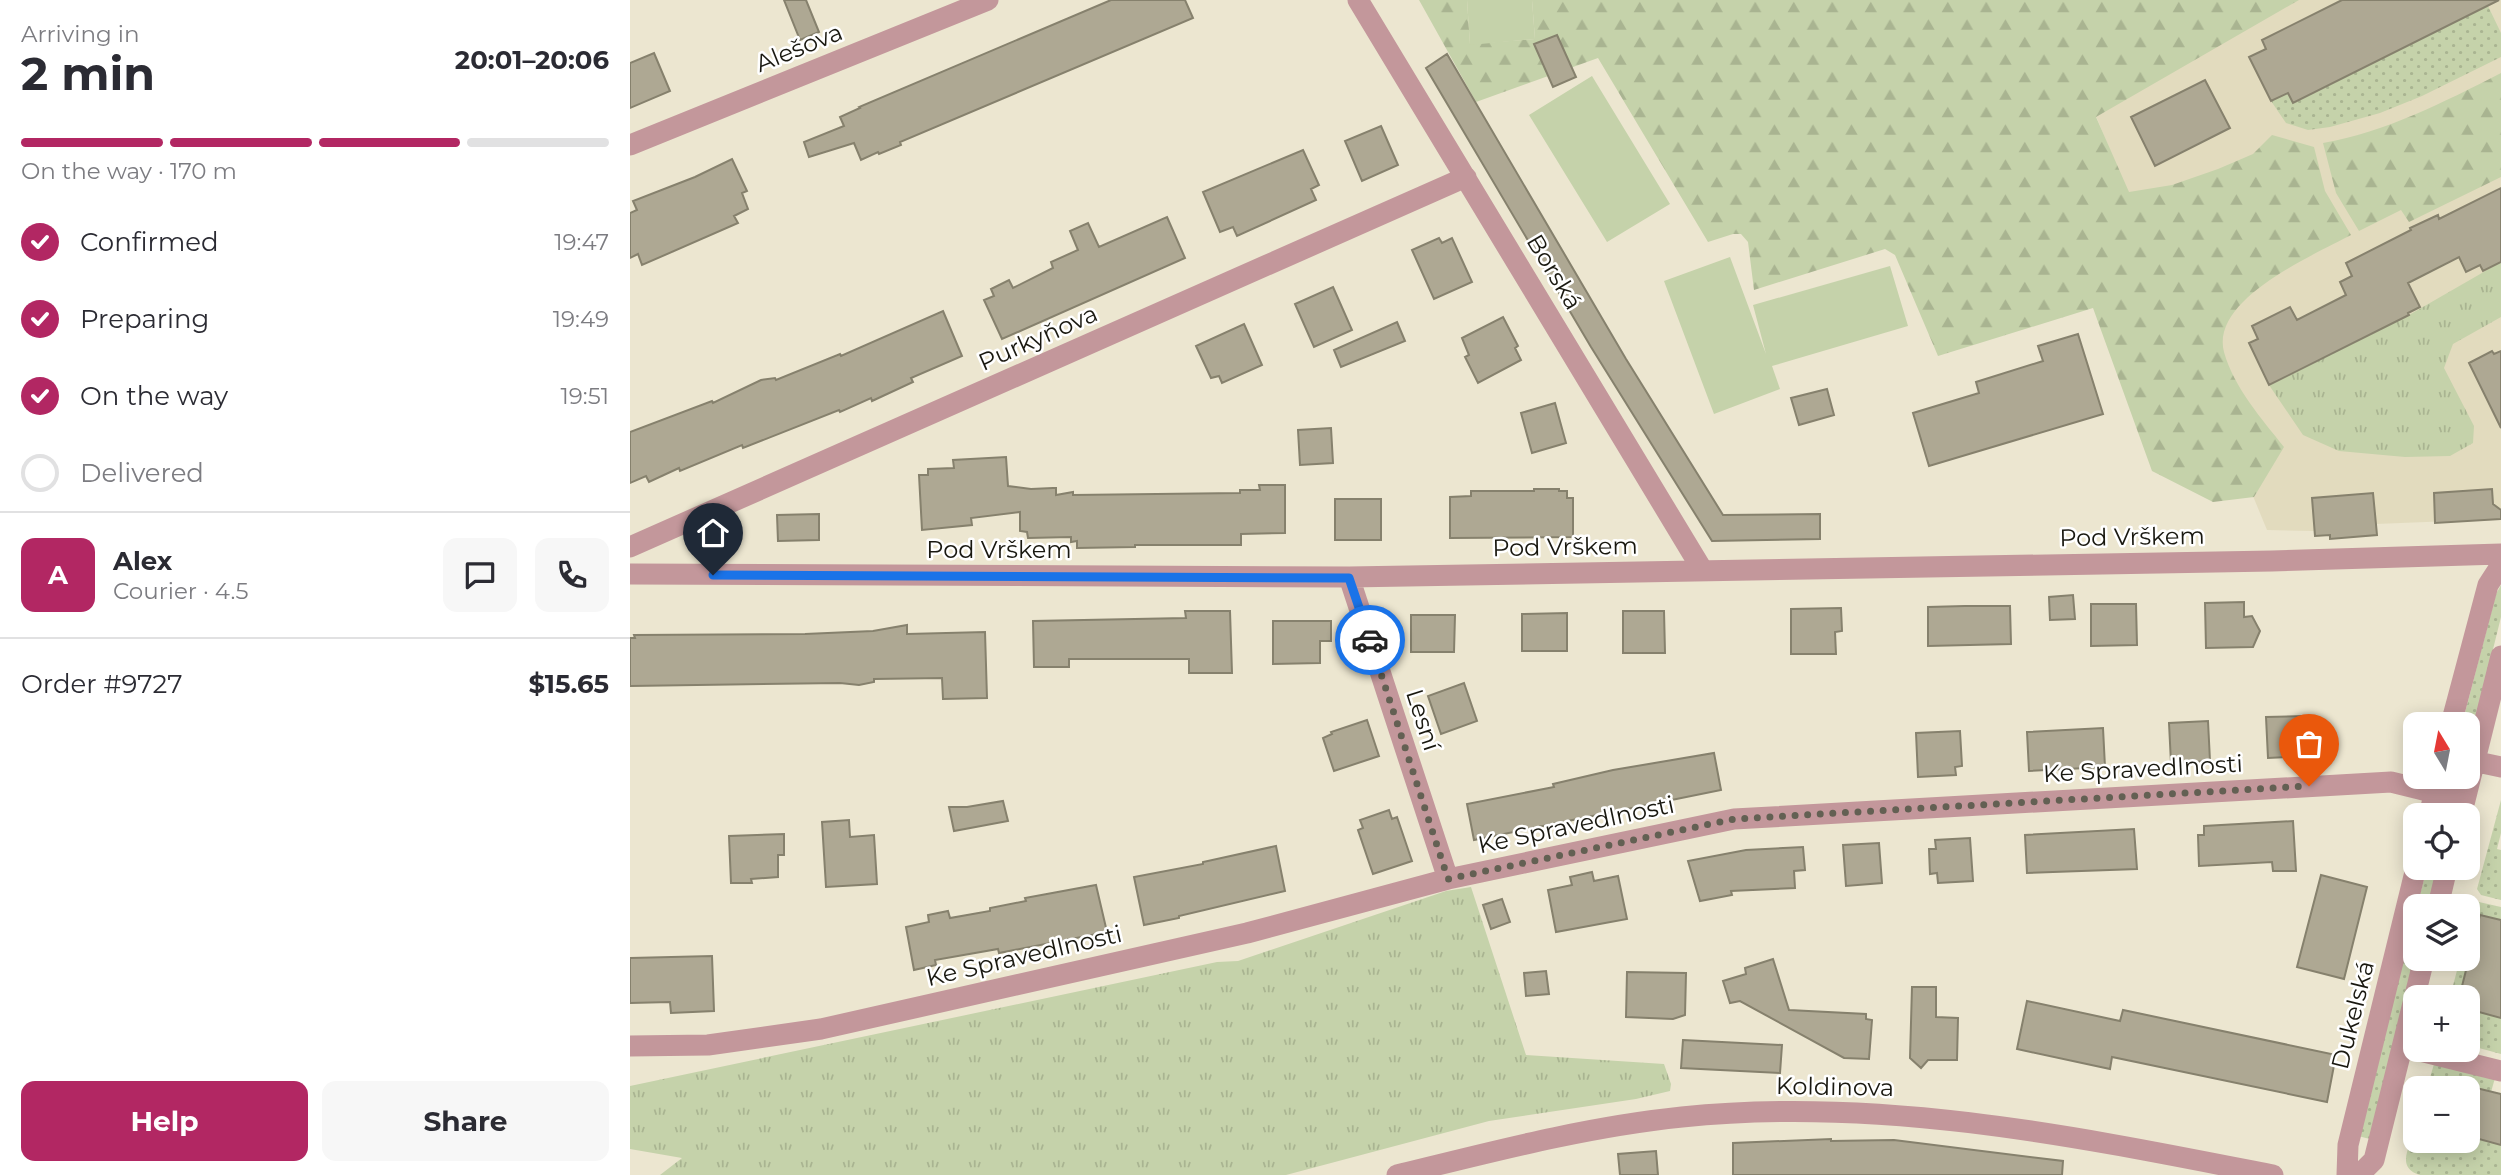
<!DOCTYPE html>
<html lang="en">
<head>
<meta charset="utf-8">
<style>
	:root { --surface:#fff; --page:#f7f7f7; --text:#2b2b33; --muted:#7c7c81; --line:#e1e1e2; --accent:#b22763 }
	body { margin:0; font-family:Montserrat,sans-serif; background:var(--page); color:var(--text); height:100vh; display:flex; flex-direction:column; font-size:26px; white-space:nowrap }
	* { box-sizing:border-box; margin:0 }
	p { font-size:23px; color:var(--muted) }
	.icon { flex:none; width:38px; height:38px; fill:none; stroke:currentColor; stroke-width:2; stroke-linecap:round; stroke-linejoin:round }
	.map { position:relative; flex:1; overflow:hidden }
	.side { display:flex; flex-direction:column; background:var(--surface); width:630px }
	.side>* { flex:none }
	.needle { width:46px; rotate:350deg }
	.buttons { position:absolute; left:1773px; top:712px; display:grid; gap:14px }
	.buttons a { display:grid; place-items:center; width:77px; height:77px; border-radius:14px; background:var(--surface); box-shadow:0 4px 18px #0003; font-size:35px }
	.pin { position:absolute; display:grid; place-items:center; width:60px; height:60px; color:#fff; margin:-72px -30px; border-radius:50% 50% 50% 0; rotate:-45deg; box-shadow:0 0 7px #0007 }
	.pin .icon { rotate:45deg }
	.courier { position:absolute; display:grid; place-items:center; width:70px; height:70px; margin:-35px; border:5px solid #1a73e8; border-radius:50%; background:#fff; color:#222; box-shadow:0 2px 9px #0007 }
	.head em { font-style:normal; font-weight:700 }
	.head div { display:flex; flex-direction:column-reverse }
	.head { display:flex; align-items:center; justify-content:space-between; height:119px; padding:0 21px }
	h1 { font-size:46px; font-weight:700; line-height:52px }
	.bar { display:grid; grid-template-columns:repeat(4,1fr); gap:10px 7px; align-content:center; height:84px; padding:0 21px }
	.bar i { height:9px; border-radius:5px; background:var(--line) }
	.bar .active { background:var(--accent) }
	.bar p { grid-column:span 4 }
	.line { display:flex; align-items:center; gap:18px; padding:0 21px; border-top:2px solid var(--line) }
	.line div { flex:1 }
	.round { display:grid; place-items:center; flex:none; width:74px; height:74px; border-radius:14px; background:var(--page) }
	ol { padding:0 21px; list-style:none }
	li { display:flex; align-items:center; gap:21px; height:77px }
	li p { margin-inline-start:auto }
	li .icon { padding:7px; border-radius:50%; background:var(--accent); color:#fff; stroke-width:4 }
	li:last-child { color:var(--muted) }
	li i { width:38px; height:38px; border:4px solid var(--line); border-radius:50% }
	.cta { display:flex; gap:14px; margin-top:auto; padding:14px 21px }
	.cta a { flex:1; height:80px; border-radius:14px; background:var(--accent); color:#fff; font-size:28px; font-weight:700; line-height:80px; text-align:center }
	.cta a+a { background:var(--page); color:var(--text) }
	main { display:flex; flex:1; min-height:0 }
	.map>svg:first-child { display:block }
</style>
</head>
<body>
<main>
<section class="side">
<div class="head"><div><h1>2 min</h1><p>Arriving in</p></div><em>20:01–20:06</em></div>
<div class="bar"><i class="active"></i><i class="active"></i><i class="active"></i><i></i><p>On the way · 170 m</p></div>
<ol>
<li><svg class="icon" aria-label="check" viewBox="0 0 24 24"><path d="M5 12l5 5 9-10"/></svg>Confirmed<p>19:47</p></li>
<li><svg class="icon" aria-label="check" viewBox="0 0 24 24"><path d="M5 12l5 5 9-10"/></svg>Preparing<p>19:49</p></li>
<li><svg class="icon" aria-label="check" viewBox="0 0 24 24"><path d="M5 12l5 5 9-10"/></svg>On the way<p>19:51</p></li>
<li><i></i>Delivered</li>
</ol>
<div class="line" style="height:126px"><b class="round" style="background:var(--accent);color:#fff">A</b><div><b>Alex</b><p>Courier · 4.5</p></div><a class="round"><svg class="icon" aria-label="chat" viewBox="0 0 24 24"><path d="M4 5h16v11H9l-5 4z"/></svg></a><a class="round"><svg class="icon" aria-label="phone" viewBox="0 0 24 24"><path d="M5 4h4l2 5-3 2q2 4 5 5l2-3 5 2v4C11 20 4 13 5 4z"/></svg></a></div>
<div class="line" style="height:91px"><div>Order #9727</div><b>$15.65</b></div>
<div class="cta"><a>Help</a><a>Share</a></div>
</section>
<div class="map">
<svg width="1871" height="1175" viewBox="0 0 1871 1175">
	<defs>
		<pattern id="grass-dots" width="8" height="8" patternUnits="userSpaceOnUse" patternTransform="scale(1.75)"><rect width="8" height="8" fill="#c5d2aa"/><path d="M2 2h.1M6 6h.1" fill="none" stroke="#a9b491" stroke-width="1.8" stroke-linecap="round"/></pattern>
		<pattern id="forest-firs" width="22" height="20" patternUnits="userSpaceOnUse" patternTransform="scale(1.75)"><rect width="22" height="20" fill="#c5d2aa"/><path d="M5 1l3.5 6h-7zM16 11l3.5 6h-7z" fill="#a9b491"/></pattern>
		<pattern id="park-tufts" width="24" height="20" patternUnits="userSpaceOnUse" patternTransform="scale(1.75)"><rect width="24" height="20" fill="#c5d2aa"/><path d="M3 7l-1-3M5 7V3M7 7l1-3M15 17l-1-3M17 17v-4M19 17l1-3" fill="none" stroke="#a9b491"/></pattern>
	</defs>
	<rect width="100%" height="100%" fill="#ece6d0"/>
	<path fill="#e2dbbe" d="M 1418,0 L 1871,0 L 1871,519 L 1746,524 L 1747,535 L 1700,539 L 1699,535 L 1685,537 L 1684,531 L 1637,530 Z"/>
	<path fill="url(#grass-dots)" d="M 1858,6 L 1871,33 L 1871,57 L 1792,96 L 1750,113 L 1700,127 L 1678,130 L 1656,123 L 1641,101 L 1658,93 L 1663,102 Z
		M 1871,585 L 1871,617 L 1843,730 L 1838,734 L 1838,724 L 1832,724 L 1866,594 Z
		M 1871,800 L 1871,833 L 1867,849 L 1871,850 L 1871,900 L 1851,895 L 1847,889 Z
		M 1797,868 L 1809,868 L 1799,906 L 1787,906 Z
		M 1849,902 L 1871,907 L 1871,920 L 1850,915 L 1842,946 L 1838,945 L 1838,928 L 1843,905 Z
		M 1785,913 L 1785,959 L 1740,1139 L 1728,1136 Z
		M 1838,952 L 1840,953 L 1829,997 L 1820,997 L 1830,959 L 1838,959 Z
		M 1838,1009 L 1871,1018 L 1871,1054 L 1838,1045 Z
		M 1804,1064 L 1865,1078 L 1861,1092 L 1809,1079 L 1806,1088 L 1797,1088 Z
		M 1785,1130 L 1785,1141 L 1838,1141 L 1838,1136 L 1871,1145 L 1871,1175 L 1790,1175 C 1765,1167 1780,1147 1785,1130 Z"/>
	<path fill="url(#forest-firs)" d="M 789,0 L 837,0 L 840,44 L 905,39 L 902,0 L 1669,0 L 1466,117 L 1499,192 L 1542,185 L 1588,169 L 1623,154 L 1642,135 L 1684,147 L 1695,191 L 1721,235 C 1684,255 1580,299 1594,352 C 1604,388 1632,419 1654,447 L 1624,497 L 1583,502 L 1522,471 L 1463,308 L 1308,356 L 1265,255 L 1255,249 L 1124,290 L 1118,242 L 1111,234 L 1103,234 L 1078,242 L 968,58 L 846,102 Z
		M 1871,73 L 1871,177 L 1779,222 L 1771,210 L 1729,231 L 1706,193 L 1693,143 C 1756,132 1814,102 1871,73 Z"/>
	<path fill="url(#park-tufts)" d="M 1871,262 L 1871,317 L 1823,344 L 1814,368 L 1844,426 L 1843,443 L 1820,456 L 1775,457 L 1709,451 L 1673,435 L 1639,385 L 1779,315 Z
		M 841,887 L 896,1055 L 1034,1064 L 1041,1084 L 1040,1091 L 1006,1099 L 859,1121 L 656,1175 L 30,1175 L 52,1158 L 0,1149 L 0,1086 L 587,962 L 608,961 L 816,891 Z"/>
	<path fill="#c5d2aa" d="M 837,0 L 902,0 L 905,39 L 840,45 Z
		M 962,76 L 1040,204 L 977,242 L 899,115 Z
		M 1100,257 L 1136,354 L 1123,305 L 1260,266 L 1278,326 L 1142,366 L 1150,389 L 1084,414 L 1034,281 Z"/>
	<path fill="#aea893" stroke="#86816d" stroke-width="2" d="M 154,0 L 176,0 L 189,32 L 170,40 Z
		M 481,0 L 555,0 L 563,18 L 270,142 L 271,145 L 249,154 L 248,152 L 231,160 L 224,143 L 179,157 L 174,142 L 214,126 L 210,117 L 230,108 L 229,107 Z
		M 1712,0 L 1869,0 L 1663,103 L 1658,93 L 1641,101 L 1619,57 L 1636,49 L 1632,40 Z
		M 927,35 L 946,77 L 923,87 L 904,44 Z
		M 24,53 L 40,91 L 0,108 L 0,63 Z
		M 817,54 L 996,359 L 1093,515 L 1190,514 L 1190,539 L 1082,541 L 961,347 L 796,68 Z
		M 1575,80 L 1600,128 L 1525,166 L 1501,117 Z
		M 751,126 L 768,165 L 732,181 L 715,141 Z
		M 673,150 L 689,185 L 681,189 L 686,200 L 607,236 L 603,227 L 590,232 L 573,192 Z
		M 102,159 L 117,191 L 112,193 L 118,209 L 104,216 L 108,223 L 12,265 L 8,254 L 0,258 L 0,213 L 7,210 L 3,201 L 65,177 Z
		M 1871,188 L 1871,262 L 1853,271 L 1850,265 L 1836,272 L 1829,257 L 1778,283 L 1790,307 L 1778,313 L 1779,315 L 1639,385 L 1619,343 L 1628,339 L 1622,326 L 1660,307 L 1667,320 L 1716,295 L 1710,282 L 1722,276 L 1716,263 L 1781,230 L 1780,228 L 1808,215 L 1809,219 Z
		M 537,217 L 555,258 L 372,339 L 354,300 L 364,296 L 361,289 L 379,280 L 383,288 L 423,268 L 421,262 L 448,250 L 440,231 L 458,223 L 469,247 Z
		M 809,238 L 812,243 L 822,238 L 842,282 L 804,299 L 782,250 Z
		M 703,287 L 722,330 L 684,347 L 665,304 Z
		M 313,311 L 332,356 L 281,378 L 283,382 L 242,401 L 241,398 L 210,412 L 209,410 L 113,448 L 112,445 L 50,471 L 49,468 L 19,482 L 16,476 L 0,483 L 0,432 L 82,401 L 83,403 L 131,380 L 145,378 L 146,380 L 210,354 L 211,356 Z
		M 873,317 L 888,346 L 885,348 L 891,360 L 848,383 L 835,357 L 839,355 L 832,338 Z
		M 767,322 L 775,341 L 711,367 L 704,350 Z
		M 614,324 L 632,365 L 592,383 L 589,376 L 581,378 L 566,346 Z
		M 1448,334 L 1473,414 L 1299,466 L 1283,413 L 1349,393 L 1346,382 L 1413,361 L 1408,346 Z
		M 1862,351 L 1864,354 L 1871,351 L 1871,428 L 1839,363 Z
		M 1197,389 L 1204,415 L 1169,425 L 1161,398 Z
		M 925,403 L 936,443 L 902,453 L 891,413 Z
		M 701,428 L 703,463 L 670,465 L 668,430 Z
		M 376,457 L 378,486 L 401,489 L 423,488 L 426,488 L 426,495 L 443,492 L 443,495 L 610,493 L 610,490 L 630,490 L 629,485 L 655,485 L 655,533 L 611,534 L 611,545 L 505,545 L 505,547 L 447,548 L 447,541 L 441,542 L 441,537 L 398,538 L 397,532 L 390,531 L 390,512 L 341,518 L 342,525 L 292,530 L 289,475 L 298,475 L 298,469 L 324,468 L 323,460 Z
		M 904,489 L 929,489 L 929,491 L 937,491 L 937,498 L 943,498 L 943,537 L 820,538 L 820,497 L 841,496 L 841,491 L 904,491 Z
		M 1862,489 L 1863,504 L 1871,510 L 1871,519 L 1805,523 L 1804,493 Z
		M 1743,493 L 1747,535 L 1700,539 L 1700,535 L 1685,536 L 1682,498 Z
		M 705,499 L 751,499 L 751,540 L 705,540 Z
		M 189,514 L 189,540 L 148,541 L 147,515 Z
		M 1443,595 L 1445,619 L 1420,620 L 1419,597 Z
		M 1614,602 L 1614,617 L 1622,616 L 1630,631 L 1623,647 L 1576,648 L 1575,603 Z
		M 1461,604 L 1506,604 L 1507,645 L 1461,646 Z
		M 1335,606 L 1380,606 L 1381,644 L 1298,646 L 1298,607 Z
		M 1211,608 L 1212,631 L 1205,632 L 1206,654 L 1161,654 L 1161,609 Z
		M 555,611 L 600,611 L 602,673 L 559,673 L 559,659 L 439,659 L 439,667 L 404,667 L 403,621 L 556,618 Z
		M 993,611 L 1034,611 L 1035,653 L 993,653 Z
		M 937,613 L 937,651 L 892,651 L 892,614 Z
		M 781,615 L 825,615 L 824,652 L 781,652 Z
		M 643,621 L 701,621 L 701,641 L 690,641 L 690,663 L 643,664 Z
		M 277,625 L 277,634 L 355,632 L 357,698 L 313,699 L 312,678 L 244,679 L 244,682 L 229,685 L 210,683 L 0,686 L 0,638 L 5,638 L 4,635 L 175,634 L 243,631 Z
		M 834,683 L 847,721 L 811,734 L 798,696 Z
		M 1676,716 L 1679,756 L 1638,758 L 1636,717 Z
		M 737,720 L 749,756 L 704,771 L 693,738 L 702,734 L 701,732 Z
		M 1578,721 L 1580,761 L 1541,763 L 1539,723 Z
		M 1473,728 L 1475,767 L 1399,771 L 1397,732 Z
		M 1330,731 L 1332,766 L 1325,767 L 1326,775 L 1288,777 L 1286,733 Z
		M 1084,753 L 1091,790 L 844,840 L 837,804 L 924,787 L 923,784 L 983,770 Z
		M 373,801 L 378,821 L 324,831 L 319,807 L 337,807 Z
		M 759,810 L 762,819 L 767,817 L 782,861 L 743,874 L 728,830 L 733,828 L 730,820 Z
		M 219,820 L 220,837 L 244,835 L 247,884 L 196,887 L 192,822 Z
		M 1663,821 L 1666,871 L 1643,871 L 1642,862 L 1569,866 L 1568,835 L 1574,835 L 1574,826 Z
		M 1504,829 L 1507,869 L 1397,873 L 1395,835 Z
		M 154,834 L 154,855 L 148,855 L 148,877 L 121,879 L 122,883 L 101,883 L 99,836 Z
		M 1340,838 L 1343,881 L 1308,883 L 1307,873 L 1300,874 L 1299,849 L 1306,849 L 1305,840 Z
		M 1249,843 L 1252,883 L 1216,886 L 1213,845 Z
		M 646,846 L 655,891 L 549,916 L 549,918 L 514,925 L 504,877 L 573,864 L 573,862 Z
		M 1173,847 L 1175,870 L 1164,871 L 1165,888 L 1101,891 L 1102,895 L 1070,901 L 1058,861 L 1116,850 Z
		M 962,872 L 964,881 L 988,876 L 997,919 L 926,932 L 918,890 L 942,885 L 940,877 Z
		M 1691,875 L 1737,887 L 1714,979 L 1667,967 Z
		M 466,885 L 477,932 L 369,953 L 368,949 L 305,960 L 306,965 L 284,970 L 276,927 L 299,922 L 298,915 L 318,911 L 320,918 L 360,911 L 360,908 L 396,901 L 395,898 Z
		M 872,899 L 880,922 L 861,929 L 853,905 Z
		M 1850,915 L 1871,920 L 1871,1018 L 1838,1009 L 1838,998 L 1829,998 Z
		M 82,956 L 84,1011 L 41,1013 L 40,1002 L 0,1003 L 0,958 Z
		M 1143,959 L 1159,1010 L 1236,1014 L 1236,1019 L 1242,1020 L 1239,1059 L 1214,1058 L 1110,1001 L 1100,1003 L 1093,981 L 1116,974 L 1115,968 Z
		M 916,971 L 919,994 L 896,996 L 894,973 Z
		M 997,972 L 1056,973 L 1055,1015 L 1043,1019 L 996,1017 Z
		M 1282,987 L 1306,987 L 1306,1017 L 1328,1018 L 1327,1060 L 1298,1060 L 1291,1068 L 1280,1058 Z
		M 1397,1001 L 1490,1021 L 1493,1010 L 1706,1055 L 1697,1102 L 1482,1057 L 1480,1069 L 1387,1049 Z
		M 1053,1040 L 1152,1045 L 1150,1073 L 1051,1068 Z
		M 1838,1086 L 1871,1094 L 1871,1145 L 1838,1136 Z
		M 1201,1139 L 1201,1141 L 1264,1140 L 1433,1161 L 1432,1175 L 1103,1175 L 1103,1143 Z
		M 1026,1151 L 1028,1175 L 990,1175 L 988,1154 Z"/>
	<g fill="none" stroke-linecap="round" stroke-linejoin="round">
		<path stroke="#c3979b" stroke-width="21" d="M 728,0 L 1073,571
			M 0,145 L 358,0
			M 0,547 L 836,177
			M 0,574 L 719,577 L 1642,561 L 1871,554
			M 719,577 L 818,879
			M 1821,724 L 1858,585 L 1871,565
			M 1838,760 L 1871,767
			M 1799,816 L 1808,777
			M 1831,816 L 1871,656
			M 1808,906 L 1817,868
			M 0,1046 L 78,1045 L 191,1029 L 617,933 L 818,879 L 1104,819 L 1761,782 L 1834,800
			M 1786,1050 L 1871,1071
			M 1717,1175 L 1718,1145 L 1786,868
			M 1729,1175 L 1744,1160 L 1794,959"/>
		<path stroke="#c3979b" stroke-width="21" d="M 767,1175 C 861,1152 955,1127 1052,1117 C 1251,1096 1449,1137 1643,1175"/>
	</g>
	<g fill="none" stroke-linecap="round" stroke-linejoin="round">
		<path stroke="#636053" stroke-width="7" stroke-dasharray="0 12.6" d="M 740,640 L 818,879 L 1104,819 L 1679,786"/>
		<path stroke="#1a73e8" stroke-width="9" d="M 83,575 L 719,578 L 740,640"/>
	</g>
	<g text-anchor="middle" stroke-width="5" stroke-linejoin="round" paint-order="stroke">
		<g font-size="24" fill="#191810" stroke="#fff">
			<text transform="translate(169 48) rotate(-22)" y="8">Alešova</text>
			<text transform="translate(924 272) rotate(59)" y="8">Borská</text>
			<text transform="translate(408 338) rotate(-24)" y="8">Purkyňova</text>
			<text transform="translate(1502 537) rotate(-1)" y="8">Pod Vrškem</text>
			<text transform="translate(935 547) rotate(-1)" y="8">Pod Vrškem</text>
			<text x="369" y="558">Pod Vrškem</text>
			<text transform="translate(793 720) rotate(72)" y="8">Lesní</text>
			<text transform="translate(1513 769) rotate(-3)" y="8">Ke Spravedlnosti</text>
			<text transform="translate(946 825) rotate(-12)" y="8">Ke Spravedlnosti</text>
			<text transform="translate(394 956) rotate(-13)" y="8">Ke Spravedlnosti</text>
			<text transform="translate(1723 1015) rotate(-76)" y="8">Dukelská</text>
			<text transform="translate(1205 1087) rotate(1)" y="8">Koldinova</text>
		</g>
	</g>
</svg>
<div class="buttons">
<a><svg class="needle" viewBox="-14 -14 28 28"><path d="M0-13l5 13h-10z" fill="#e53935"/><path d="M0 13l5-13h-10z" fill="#7c7c81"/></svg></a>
<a><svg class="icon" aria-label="locate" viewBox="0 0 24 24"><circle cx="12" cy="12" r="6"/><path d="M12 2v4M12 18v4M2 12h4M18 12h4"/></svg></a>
<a><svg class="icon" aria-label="layers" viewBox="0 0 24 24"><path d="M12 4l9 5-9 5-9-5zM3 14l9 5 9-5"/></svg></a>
<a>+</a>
<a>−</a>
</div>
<div class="pin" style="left:1679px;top:786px;background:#ea580c"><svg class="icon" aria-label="bag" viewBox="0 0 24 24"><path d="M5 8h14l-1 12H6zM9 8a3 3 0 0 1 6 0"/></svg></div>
<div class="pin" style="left:83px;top:575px;background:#1f2937"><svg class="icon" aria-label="home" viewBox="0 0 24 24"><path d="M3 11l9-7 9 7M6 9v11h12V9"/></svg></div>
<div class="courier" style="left:740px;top:640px"><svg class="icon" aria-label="car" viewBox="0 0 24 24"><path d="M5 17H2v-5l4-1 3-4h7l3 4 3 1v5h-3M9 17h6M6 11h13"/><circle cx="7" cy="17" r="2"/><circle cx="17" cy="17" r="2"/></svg></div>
</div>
</main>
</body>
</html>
